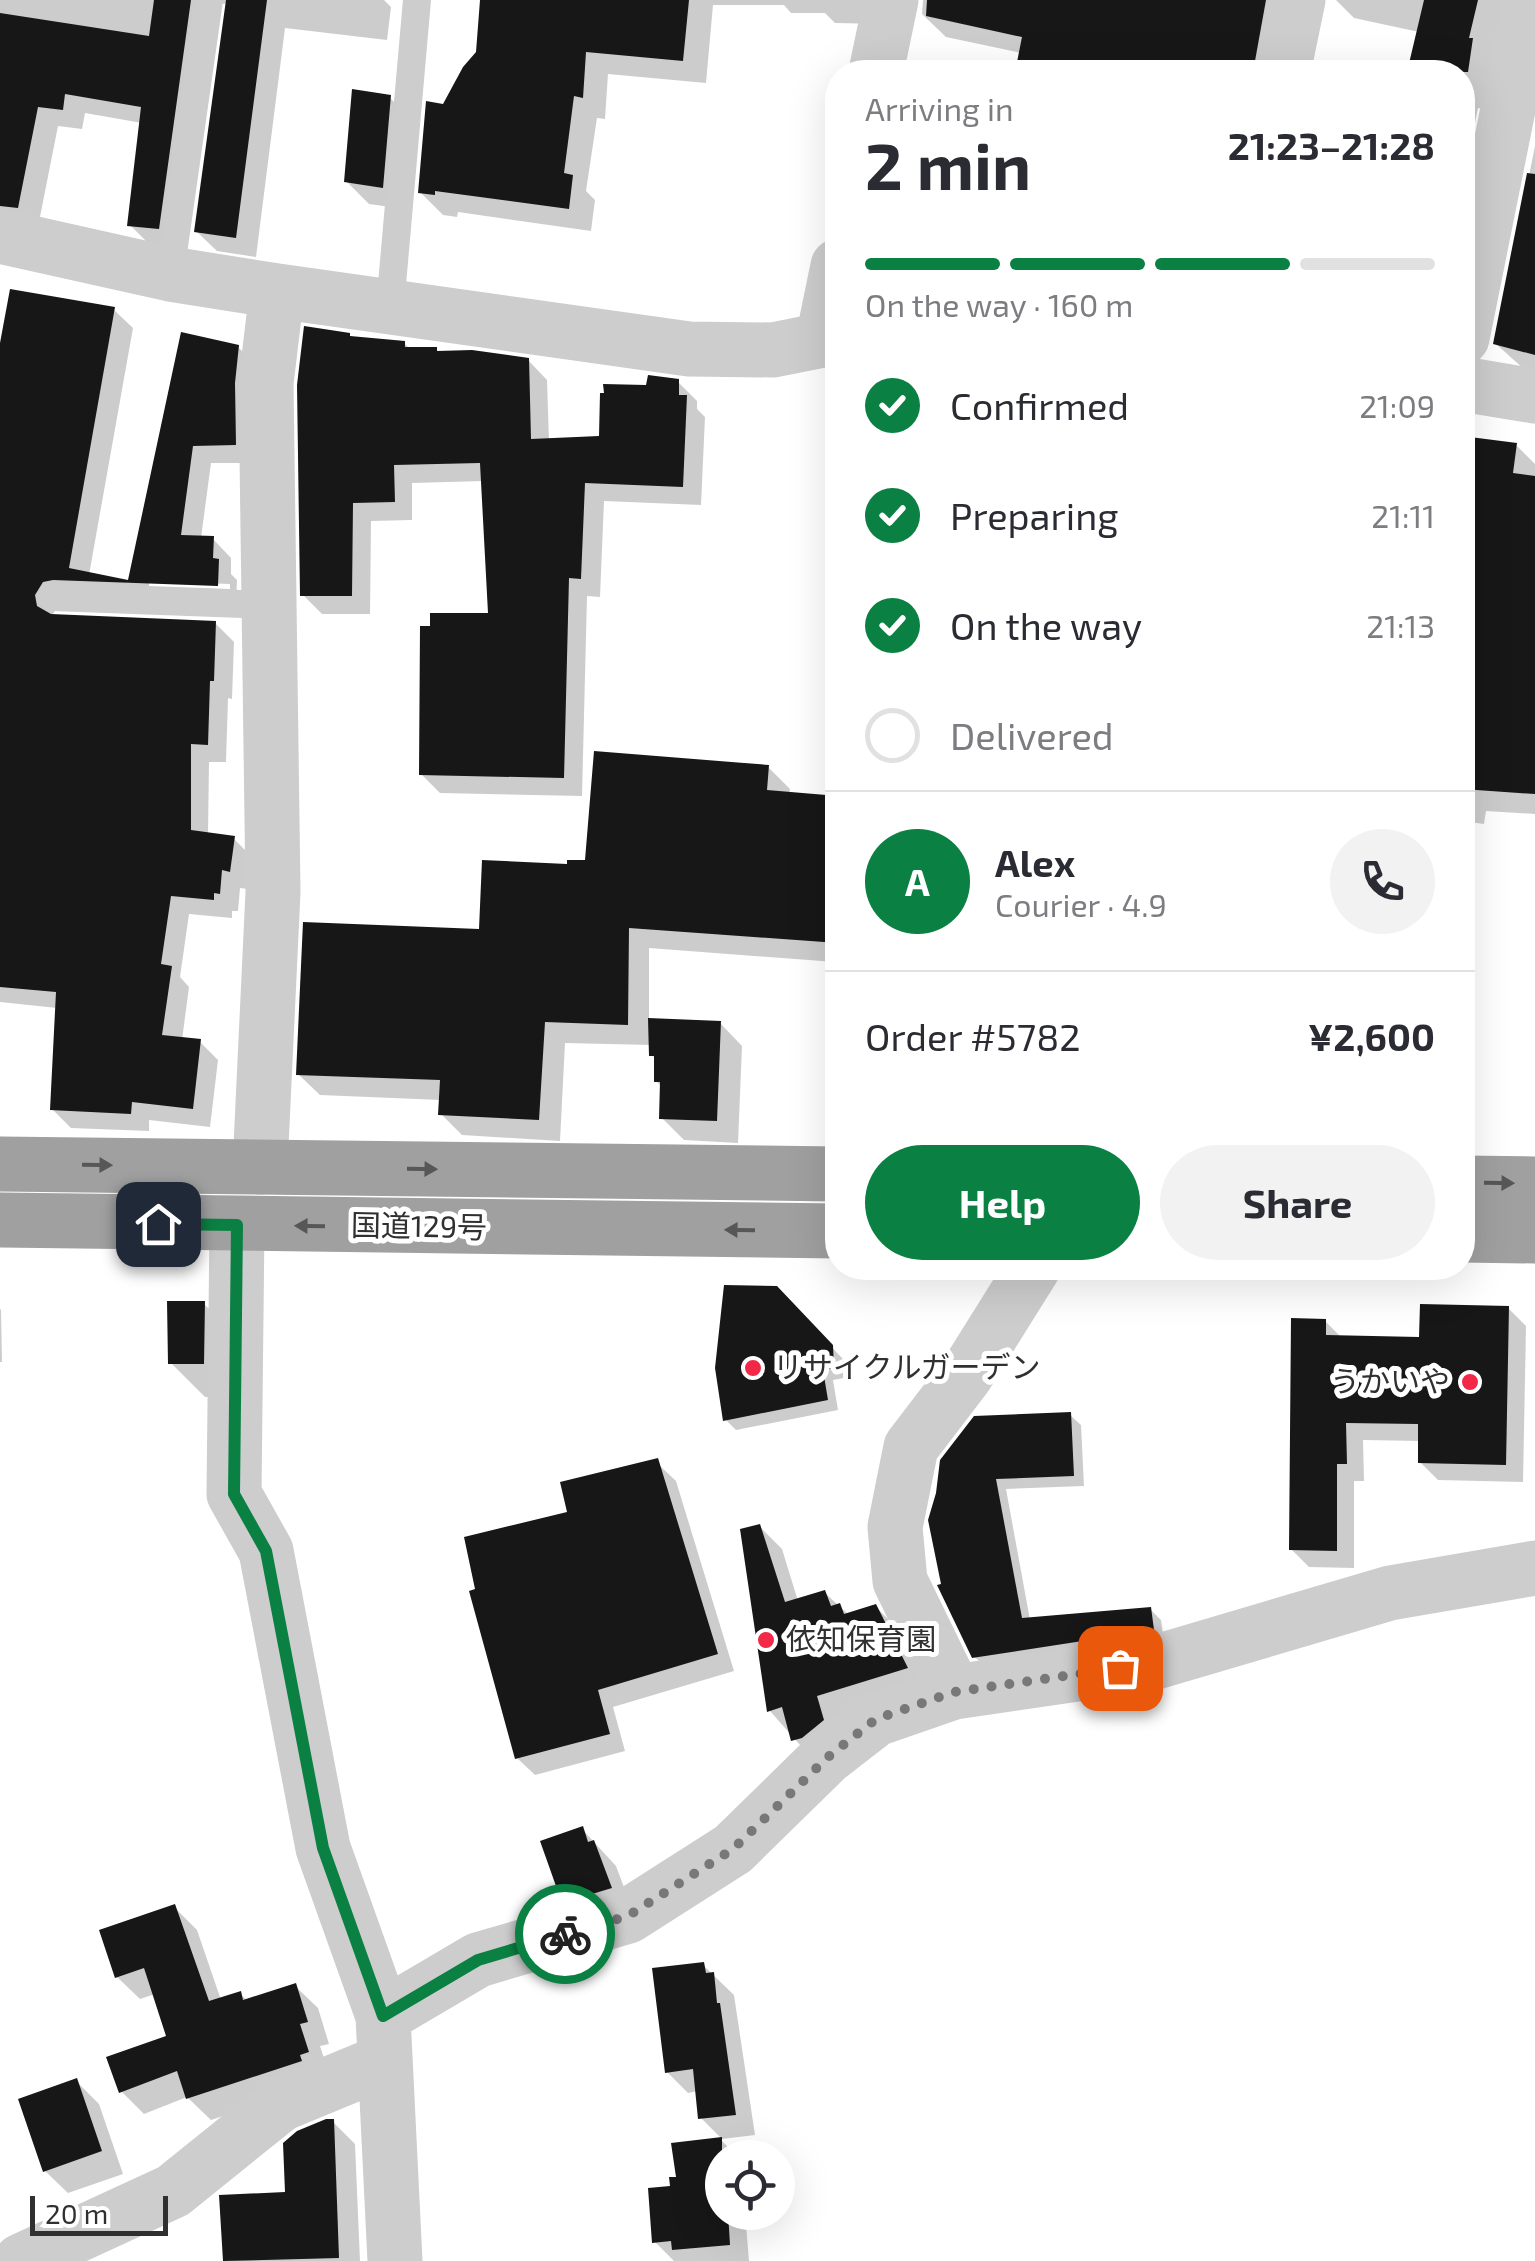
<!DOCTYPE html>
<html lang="en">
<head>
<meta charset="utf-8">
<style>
	:root { --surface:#fff; --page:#f2f2f3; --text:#2b2b33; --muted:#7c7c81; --line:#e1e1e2; --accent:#0b8043 }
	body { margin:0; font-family:"Exo 2","Noto Sans JP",sans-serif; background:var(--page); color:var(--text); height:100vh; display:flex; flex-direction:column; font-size:38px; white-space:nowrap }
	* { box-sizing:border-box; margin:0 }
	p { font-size:32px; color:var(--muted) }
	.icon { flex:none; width:55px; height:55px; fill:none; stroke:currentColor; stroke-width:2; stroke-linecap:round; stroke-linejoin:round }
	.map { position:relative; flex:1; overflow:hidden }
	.side { position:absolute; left:825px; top:60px; width:650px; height:1220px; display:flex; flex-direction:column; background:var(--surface); border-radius:40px; box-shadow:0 10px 40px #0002 }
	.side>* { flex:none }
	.buttons { position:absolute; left:705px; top:2140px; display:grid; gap:20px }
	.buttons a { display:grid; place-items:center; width:90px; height:90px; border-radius:50%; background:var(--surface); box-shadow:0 10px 40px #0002; font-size:50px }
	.scale { position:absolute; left:30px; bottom:25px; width:138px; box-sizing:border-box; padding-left:10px; border:5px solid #303030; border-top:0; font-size:28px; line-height:35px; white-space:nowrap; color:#303030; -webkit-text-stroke:8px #fff; paint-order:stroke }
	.pin { position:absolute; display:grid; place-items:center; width:85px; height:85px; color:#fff; margin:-42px; border-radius:20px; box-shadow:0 5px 15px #0006 }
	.courier { position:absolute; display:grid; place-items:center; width:100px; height:100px; margin:-50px; border:8px solid #0b8043; border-radius:50%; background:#fff; color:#222; box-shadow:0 2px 12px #0007 }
	.overview em { font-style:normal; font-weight:700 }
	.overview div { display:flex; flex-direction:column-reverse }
	.overview { display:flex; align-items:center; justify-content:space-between; height:170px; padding:0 40px }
	h1 { font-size:65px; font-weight:700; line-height:75px }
	.bar { display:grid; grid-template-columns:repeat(4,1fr); gap:15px 10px; align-content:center; height:120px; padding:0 40px }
	.bar i { height:12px; border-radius:8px; background:var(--line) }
	.bar .selected { background:var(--accent) }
	.bar p { grid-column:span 4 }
	.line { display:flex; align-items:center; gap:25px; padding:0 40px; border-top:2px solid var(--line) }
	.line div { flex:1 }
	.round { display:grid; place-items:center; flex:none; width:105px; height:105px; border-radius:52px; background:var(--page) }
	ol { padding:0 40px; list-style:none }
	li { display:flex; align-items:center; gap:30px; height:110px }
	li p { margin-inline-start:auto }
	li .icon { padding:10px; border-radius:50%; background:var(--accent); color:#fff; stroke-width:4 }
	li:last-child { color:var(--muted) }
	li i { width:55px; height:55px; border:5px solid var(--line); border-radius:50% }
	.cta { display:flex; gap:20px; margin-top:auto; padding:20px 40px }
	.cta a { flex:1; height:115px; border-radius:60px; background:var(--accent); color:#fff; font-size:40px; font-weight:700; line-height:115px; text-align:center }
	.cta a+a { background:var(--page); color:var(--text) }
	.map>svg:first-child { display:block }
</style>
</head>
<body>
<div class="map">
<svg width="1535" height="2261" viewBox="0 0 1535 2261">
	<rect width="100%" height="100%" fill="#fff"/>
	<path fill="#0003" fill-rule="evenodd" d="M 0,0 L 384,0 L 391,7 L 387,40 L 285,28 L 256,257 L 217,251 L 196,231 L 229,3 L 222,4 L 178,248 L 150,245 L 130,225 L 142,123 L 85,113 L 82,129 L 58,126 L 38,227 L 0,220 Z
		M 483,0 L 893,0 L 882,24 L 835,23 L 825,13 L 791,13 L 784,5 L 713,5 L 706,83 L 608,74 L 605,119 L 597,118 L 586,191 L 595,200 L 591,231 L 458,212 L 457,217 L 443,215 L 420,192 L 445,107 L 479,53 Z
		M 923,0 L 1301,0 L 1278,72 L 1018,72 L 1021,53 L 946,37 L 922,14 Z
		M 1336,0 L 1505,0 L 1487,110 L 1478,108 L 1463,181 L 1473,191 L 1462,225 L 1462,72 L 1409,72 L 1419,32 L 1354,18 Z
		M 390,98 L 413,121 L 405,209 L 369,204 L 346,181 Z
		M 1535,146 L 1535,379 L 1495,343 Z
		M 114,310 L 133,328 L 89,575 L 130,583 L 183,335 L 238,347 L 257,366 L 253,463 L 211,463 L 201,538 L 213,539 L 231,558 L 231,574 L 237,580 L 236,603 L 62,600 L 51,617 L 215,623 L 234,642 L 232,699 L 228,698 L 226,762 L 209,762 L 208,835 L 234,839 L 252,857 L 248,889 L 240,888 L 238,911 L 232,911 L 232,918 L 189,914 L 180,977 L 189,987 L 182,1040 L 200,1042 L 218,1060 L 210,1127 L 149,1120 L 149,1131 L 71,1128 L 52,1109 L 57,1008 L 0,1002 L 0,357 ZM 149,581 L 230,584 L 230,589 L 149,586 Z
		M 353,339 L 404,343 L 411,350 L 436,349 L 440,353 L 528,360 L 547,380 L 549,441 L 601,438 L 649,388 L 678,382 L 697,401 L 697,409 L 705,417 L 701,505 L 604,501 L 600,597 L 587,596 L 582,796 L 440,793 L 421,774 L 491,616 L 484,481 L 412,483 L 412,520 L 371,521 L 370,614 L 322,614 L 303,595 Z
		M 1462,439 L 1516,445 L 1535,464 L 1535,814 L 1486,811 L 1484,824 L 1462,821 Z
		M 768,767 L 790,789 L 789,795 L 838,798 L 838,1063 L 828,1053 L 835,962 L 649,948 L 649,1021 L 720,1023 L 742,1046 L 738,1143 L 684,1140 L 662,1118 L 663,1088 L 656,1081 L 657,1060 L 652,1055 L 652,1045 L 565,1043 L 560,1141 L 462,1135 L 441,1114 L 441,1100 L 320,1095 L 298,1074 L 570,867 L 588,862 Z
		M 776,1289 L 843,1359 L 844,1378 L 833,1380 L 838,1410 L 736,1430 L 726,1420 Z
		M 204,1304 L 238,1337 L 237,1397 L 205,1397 L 171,1363 Z
		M 1508,1308 L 1526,1326 L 1523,1482 L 1438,1480 L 1420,1462 L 1421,1441 L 1363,1440 L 1364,1481 L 1354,1481 L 1354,1568 L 1309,1567 L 1291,1549 L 1325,1321 L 1341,1337 L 1422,1339 Z
		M 0,1309 L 1,1310 L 2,1362 L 0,1362 Z
		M 1070,1415 L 1081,1425 L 1084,1486 L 1006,1489 L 1030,1620 L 1150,1609 L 1161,1620 L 1164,1641 L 985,1667 L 974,1656 L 943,1586 L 931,1520 Z
		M 658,1464 L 676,1481 L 734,1671 L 613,1707 L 625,1751 L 535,1775 L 517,1758 L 570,1514 Z
		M 760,1527 L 782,1549 L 798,1601 L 825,1593 L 849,1615 L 876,1607 L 898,1629 L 928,1690 L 815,1762 L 770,1711 Z
		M 582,1829 L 616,1866 L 633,1911 L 587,1924 L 564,1901 Z
		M 174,1907 L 197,1930 L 221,2000 L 240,1994 L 248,2001 L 295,1986 L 318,2008 L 329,2044 L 320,2046 L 329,2074 L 323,2083 L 211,2120 L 187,2097 L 144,2114 L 122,2092 L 169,2038 L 155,1994 L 140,1999 L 117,1977 Z
		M 703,1965 L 734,1995 L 755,2135 L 722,2139 L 701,2118 L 698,2091 L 688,2093 L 667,2072 Z
		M 76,2081 L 99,2104 L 123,2174 L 68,2193 L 45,2171 Z
		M 333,2122 L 355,2144 L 360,2261 L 226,2261 L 222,2197 L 288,2194 Z
		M 721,2140 L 739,2158 L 722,2158 L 722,2212 L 745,2212 L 749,2261 L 674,2261 L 655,2242 L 673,2188 L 679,2179 Z"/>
	<path fill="#171717" d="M 154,0 L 191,0 L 159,229 L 127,226 L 141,107 L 65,94 L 63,110 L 38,107 L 18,208 L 0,206 L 0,13 L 149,36 Z
		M 226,0 L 267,0 L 236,238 L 194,232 Z
		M 480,0 L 689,0 L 683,61 L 586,52 L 583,98 L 574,96 L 564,173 L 573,175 L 569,209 L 435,191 L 435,195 L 418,193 L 426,101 L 443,104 L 463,67 L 476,52 Z
		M 927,0 L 1266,0 L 1253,72 L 1015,72 L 1022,37 L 926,16 Z
		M 1424,0 L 1478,0 L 1469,38 L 1473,38 L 1468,72 L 1407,72 Z
		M 352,89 L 391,95 L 383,188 L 344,182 Z
		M 1527,173 L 1535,174 L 1535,355 L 1493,344 Z
		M 10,289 L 115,307 L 69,568 L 128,580 L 181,332 L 239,345 L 235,383 L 236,445 L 193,446 L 181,535 L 214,536 L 213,558 L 219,559 L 218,586 L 53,580 L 43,582 L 35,595 L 37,606 L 51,614 L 216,621 L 214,681 L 210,681 L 208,745 L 191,744 L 191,830 L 235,836 L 230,872 L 222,870 L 220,894 L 214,893 L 214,900 L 171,896 L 161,964 L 172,966 L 162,1035 L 201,1039 L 193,1109 L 132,1102 L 131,1114 L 50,1110 L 56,992 L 0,987 L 0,343 Z
		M 304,326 L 350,333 L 350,336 L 405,341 L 405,347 L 437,347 L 437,351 L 472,350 L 529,358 L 531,439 L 599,436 L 600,393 L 604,393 L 603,384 L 646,385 L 648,375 L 679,379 L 679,395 L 687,395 L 683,487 L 585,483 L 581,579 L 569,578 L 564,778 L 419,775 L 420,626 L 430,626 L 430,613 L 488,613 L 480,463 L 394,465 L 395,502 L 353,503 L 352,596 L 300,596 L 297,385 Z
		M 1462,436 L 1517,443 L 1513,473 L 1535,476 L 1535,794 L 1462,789 Z
		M 594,751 L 769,765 L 767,790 L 838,796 L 838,943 L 629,928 L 628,1025 L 545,1022 L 539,1120 L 438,1115 L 440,1080 L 296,1075 L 303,922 L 479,929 L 482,860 L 567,864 L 567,860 L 585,860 Z
		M 648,1018 L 721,1021 L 717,1121 L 659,1119 L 660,1082 L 654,1082 L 654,1056 L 649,1056 Z
		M 724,1285 L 777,1286 L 833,1345 L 834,1368 L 823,1370 L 828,1400 L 723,1421 L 715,1368 Z
		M 167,1301 L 205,1301 L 204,1364 L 168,1364 Z
		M 1420,1304 L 1509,1306 L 1506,1465 L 1418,1463 L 1418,1424 L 1346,1423 L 1347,1464 L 1337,1464 L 1337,1551 L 1289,1550 L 1291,1318 L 1326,1319 L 1326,1335 L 1419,1337 Z
		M 1071,1412 L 1074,1476 L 996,1479 L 1022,1618 L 1151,1607 L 1154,1630 L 972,1658 L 937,1585 L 941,1584 L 928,1520 L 936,1493 L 940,1460 L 974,1416 Z
		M 658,1458 L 718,1654 L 598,1690 L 610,1734 L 515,1759 L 469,1591 L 475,1589 L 464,1537 L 567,1512 L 560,1482 Z
		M 760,1524 L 785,1602 L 825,1590 L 831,1606 L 840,1603 L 844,1614 L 876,1604 L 908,1668 L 817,1696 L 824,1720 L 802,1738 L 791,1741 L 782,1707 L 767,1712 L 740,1529 Z
		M 583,1826 L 588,1842 L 594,1840 L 612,1888 L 562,1903 L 540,1841 Z
		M 175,1904 L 209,2001 L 241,1991 L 243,2000 L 296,1983 L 308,2022 L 300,2024 L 309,2052 L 300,2055 L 302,2061 L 186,2099 L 177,2071 L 119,2093 L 106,2057 L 166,2036 L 144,1968 L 115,1978 L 99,1930 Z
		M 704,1962 L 706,1973 L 714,1972 L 717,2003 L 720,2003 L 736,2115 L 698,2119 L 693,2069 L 665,2073 L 652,1968 Z
		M 77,2078 L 102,2151 L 43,2172 L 18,2099 Z
		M 326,2119 L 334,2119 L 339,2258 L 223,2261 L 219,2195 L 285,2192 L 283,2143 L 297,2131 Z
		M 722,2137 L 722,2212 L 728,2212 L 730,2245 L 672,2250 L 671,2241 L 652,2243 L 648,2188 L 670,2186 L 669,2177 L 676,2177 L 671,2143 Z"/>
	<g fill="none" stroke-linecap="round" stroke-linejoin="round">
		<path stroke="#cdcdcd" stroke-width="28" d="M 170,274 L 209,0
			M 390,307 L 417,0
			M 52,597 L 267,605"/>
		<path stroke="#cdcdcd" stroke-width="55" d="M 876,72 L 891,0
			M 1283,72 L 1298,0
			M 0,236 L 170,274 L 277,291 L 689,349 L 773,350 L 838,337
			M 1462,338 L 1530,0
			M 823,339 L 838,266
			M 1462,384 L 1535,396
			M 260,1167 L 273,892 L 266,383 L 277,291
			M 237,1225 L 234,1494 L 266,1551 L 323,1848 L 383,2016
			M 954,1692 L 900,1581 L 895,1527 L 911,1447 L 966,1375 L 1033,1268
			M 21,2261 L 173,2191 L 281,2104 L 385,2061
			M 395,2261 L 383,2016 L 478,1960 L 628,1916 L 733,1849 L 827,1757 L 876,1719 L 954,1692 L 1153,1663 L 1390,1593 L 1535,1568"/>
		<path stroke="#a0a0a0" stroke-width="55" d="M 0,1164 L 838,1174
			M 1462,1183 L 1535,1184
			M 0,1220 L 838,1231
			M 1462,1235 L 1535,1236"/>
	</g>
	<defs><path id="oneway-solid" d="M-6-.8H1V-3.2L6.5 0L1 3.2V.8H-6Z" transform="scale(2.5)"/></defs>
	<g fill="#575757">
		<use href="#oneway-solid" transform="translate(97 1165) rotate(1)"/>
		<use href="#oneway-solid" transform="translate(422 1169) rotate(1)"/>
		<use href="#oneway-solid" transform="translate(1499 1183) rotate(1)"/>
		<use href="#oneway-solid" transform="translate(310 1226) rotate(-179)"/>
		<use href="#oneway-solid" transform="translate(740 1230) rotate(-179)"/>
	</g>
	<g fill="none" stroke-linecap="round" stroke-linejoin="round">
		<path stroke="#787878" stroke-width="10" stroke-dasharray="0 18" d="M 565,1934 L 628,1916 L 733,1849 L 828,1757 L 876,1719 L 954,1692 L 1120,1668"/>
		<path stroke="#0b8043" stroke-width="12" d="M 158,1224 L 237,1225 L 234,1494 L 266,1551 L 323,1848 L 383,2016 L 478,1960 L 565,1934"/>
	</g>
	<g fill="#f12848" stroke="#fff" stroke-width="4">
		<circle cx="753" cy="1368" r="10"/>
		<circle cx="1470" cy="1382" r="10"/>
		<circle cx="766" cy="1640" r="10"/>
	</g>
	<g text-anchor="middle" stroke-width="10" stroke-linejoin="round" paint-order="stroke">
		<g font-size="30" fill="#303030" stroke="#fff">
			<text transform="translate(419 1227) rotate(1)" y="10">国道129号</text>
		</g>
		<g font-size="30" fill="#303030" stroke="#fff" text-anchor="start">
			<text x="773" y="1378">リサイクルガーデン</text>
			<text x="1450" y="1392" text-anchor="end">うかいや</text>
			<text x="786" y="1650">依知保育園</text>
		</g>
	</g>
</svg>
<div class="buttons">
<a><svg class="icon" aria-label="locate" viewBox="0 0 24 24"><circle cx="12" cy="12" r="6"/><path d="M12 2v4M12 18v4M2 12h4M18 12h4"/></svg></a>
</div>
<div class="scale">20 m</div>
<div class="pin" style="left:1120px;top:1668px;background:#ea580c"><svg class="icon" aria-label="bag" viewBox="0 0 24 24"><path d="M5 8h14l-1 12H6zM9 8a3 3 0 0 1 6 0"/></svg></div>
<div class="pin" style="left:158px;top:1224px;background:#1f2937"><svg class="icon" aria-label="home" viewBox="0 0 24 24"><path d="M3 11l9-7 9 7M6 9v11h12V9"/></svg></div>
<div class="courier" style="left:565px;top:1934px"><svg class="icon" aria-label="bike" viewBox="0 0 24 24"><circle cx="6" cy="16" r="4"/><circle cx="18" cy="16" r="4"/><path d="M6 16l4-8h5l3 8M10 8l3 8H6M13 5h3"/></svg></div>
<section class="side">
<div class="overview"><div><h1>2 min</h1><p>Arriving in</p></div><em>21:23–21:28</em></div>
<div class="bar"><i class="selected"></i><i class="selected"></i><i class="selected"></i><i></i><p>On the way · 160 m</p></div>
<ol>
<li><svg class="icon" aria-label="check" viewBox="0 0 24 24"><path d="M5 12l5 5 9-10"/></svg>Confirmed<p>21:09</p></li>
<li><svg class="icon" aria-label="check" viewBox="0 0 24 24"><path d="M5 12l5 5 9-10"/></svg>Preparing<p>21:11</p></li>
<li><svg class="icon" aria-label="check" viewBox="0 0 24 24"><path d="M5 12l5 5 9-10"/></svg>On the way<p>21:13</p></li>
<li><i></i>Delivered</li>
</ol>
<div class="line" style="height:180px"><b class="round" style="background:var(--accent);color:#fff">A</b><div><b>Alex</b><p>Courier · 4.9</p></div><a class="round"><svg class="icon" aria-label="phone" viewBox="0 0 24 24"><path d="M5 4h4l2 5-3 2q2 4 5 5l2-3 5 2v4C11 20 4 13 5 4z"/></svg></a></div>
<div class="line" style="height:130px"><div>Order #5782</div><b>¥2,600</b></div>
<div class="cta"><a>Help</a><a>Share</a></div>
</section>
</div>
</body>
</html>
